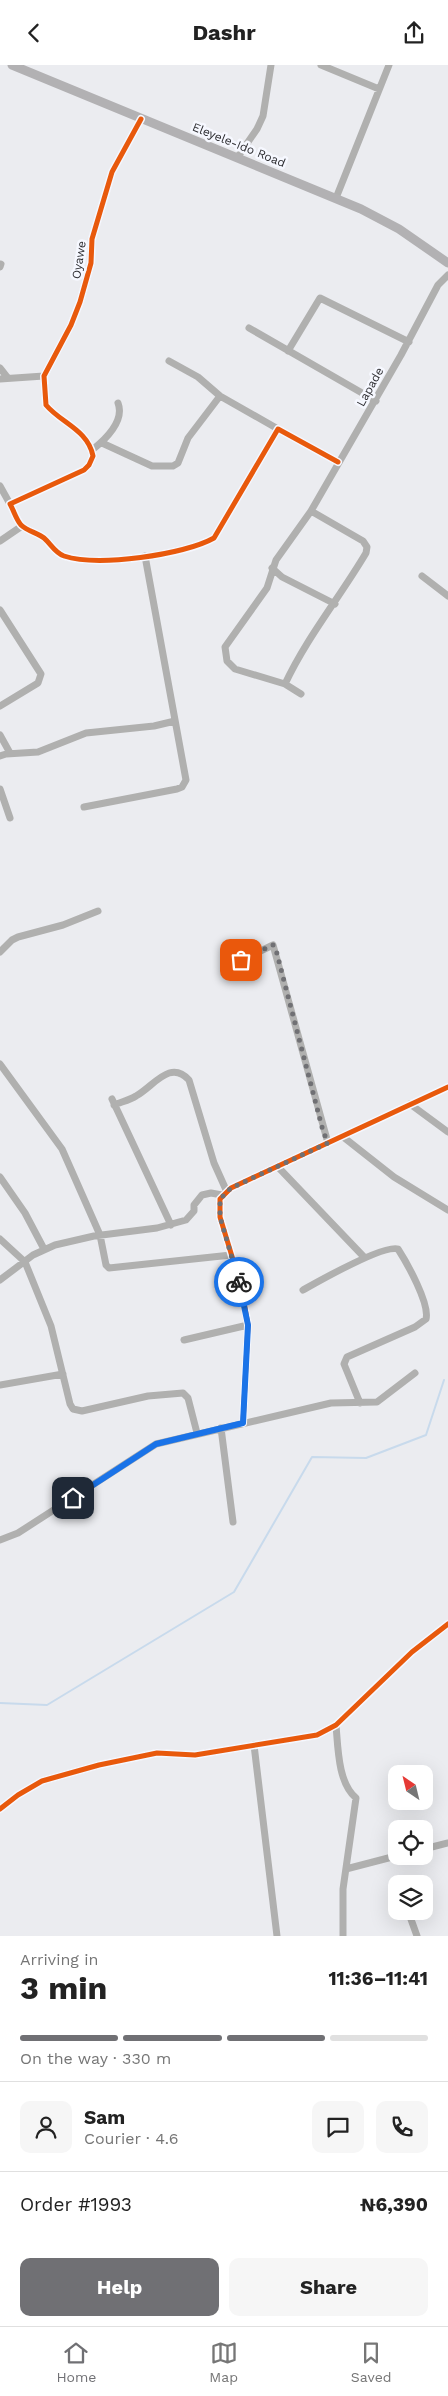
<!DOCTYPE html>
<html lang="en">
<head>
<meta charset="utf-8">
<style>
	:root { --surface:#fff; --page:#f6f6f6; --text:#222; --muted:#767676; --line:#e0e0e0; --accent:#707074 }
	body { margin:0; font-family:"Work Sans",sans-serif; background:var(--page); color:var(--text); height:100vh; display:flex; flex-direction:column; font-size:19px; white-space:nowrap }
	* { box-sizing:border-box; margin:0 }
	p { font-size:16px; color:var(--muted) }
	.icon { flex:none; width:28px; height:28px; fill:none; stroke:currentColor; stroke-width:2; stroke-linecap:round; stroke-linejoin:round }
	.map { position:relative; height:1871px; overflow:hidden }
	.side { display:flex; flex-direction:column; background:var(--surface); flex:1 }
	.side>* { flex:none }
	.needle { width:32px; rotate:325deg }
	.buttons { position:absolute; left:388px; top:1700px; display:grid; gap:10px }
	.buttons a { display:grid; place-items:center; width:45px; height:45px; border-radius:10px; background:var(--surface); box-shadow:0 5px 20px #0002; font-size:25px }
	.pin { position:absolute; display:grid; place-items:center; width:42px; height:42px; color:#fff; margin:-21px; border-radius:10px; box-shadow:0 2px 8px #0006 }
	.courier { position:absolute; display:grid; place-items:center; width:50px; height:50px; margin:-25px; border:4px solid #1a73e8; border-radius:50%; background:#fff; color:#222; box-shadow:0 1px 6px #0007 }
	.summary em { font-style:normal; font-weight:700 }
	.summary div { display:flex; flex-direction:column-reverse }
	.summary { display:flex; align-items:center; justify-content:space-between; height:85px; padding:0 20px }
	h1 { font-size:32px; font-weight:700; line-height:38px }
	.bar { display:grid; grid-template-columns:repeat(4,1fr); gap:8px 5px; align-content:center; height:60px; padding:0 20px }
	.bar i { height:6px; border-radius:4px; background:var(--line) }
	.bar .selected { background:var(--accent) }
	.bar p { grid-column:span 4 }
	.line { display:flex; align-items:center; gap:12px; padding:0 20px; border-top:1px solid var(--line) }
	.line div { flex:1 }
	.round { display:grid; place-items:center; flex:none; width:52px; height:52px; border-radius:10px; background:var(--page) }
	.action { display:flex; gap:10px; margin-top:auto; padding:10px 20px }
	.action a { flex:1; height:58px; border-radius:10px; background:var(--accent); color:#fff; font-size:20px; font-weight:700; line-height:58px; text-align:center }
	.action a+a { background:var(--page); color:var(--text) }
	header { display:flex; justify-content:space-between; align-items:center; height:65px; padding:0 20px; background:var(--surface); font-size:22px; font-weight:700 }
	.tab-bar { display:flex; justify-content:space-around; align-items:center; height:70px; border-top:1px solid var(--line); background:var(--surface); font-size:14px; color:var(--muted) }
	.tab-bar a { display:grid; justify-items:center; gap:2px }
	.tab-bar .selected { color:var(--accent) }
	.map>svg:first-child { display:block }
</style>
</head>
<body>
<header><svg class="icon" aria-label="back" viewBox="0 0 24 24"><path d="M15 5l-7 7 7 7"/></svg>Dashr<svg class="icon" aria-label="share" viewBox="0 0 24 24"><path d="M12 15V3M7 8l5-5 5 5M5 13v7h14v-7"/></svg></header>
<div class="map">
<svg width="448" height="1871" viewBox="0 0 448 1871">
	<rect width="100%" height="100%" fill="#ebecf0"/>
	<g fill="none" stroke-linecap="round" stroke-linejoin="round">
		<path stroke="#c8daec" stroke-width="2" d="M 0,1638 L 47,1640 L 234,1527 L 312,1392 L 366,1393 L 426,1370 L 444,1315"/>
		<path stroke="#b0b0af" stroke-width="7" d="M 321,0 L 379,24
			M 141,54 L 112,107 L 92,174 L 91,198 L 80,237 L 71,260 L 44,311 L 46,340 C 61,358 88,365 93,391 L 89,400 L 84,405 L 10,439 C 14,446 16,454 21,460 C 27,466 38,468 44,473 C 51,479 55,488 64,491 C 98,502 184,490 214,473 L 278,364 L 338,397
			M 237,93 L 257,64 L 263,51 L 271,0
			M 336,133 L 389,0
			M 0,202 L 1,199
			M 249,263 L 376,336
			M 288,286 L 320,233 L 409,277
			M 169,296 L 198,312 L 220,331 L 278,364
			M 0,303 L 7,312
			M 0,314 L 44,311
			M 102,378 L 152,401 L 173,401 L 178,398 L 188,373 L 220,331
			M 92,385 C 105,375 125,356 118,338
			M 0,421 L 10,439
			M 0,476 L 22,461
			M 272,503 L 282,512 L 335,539
			M 422,511 L 448,531
			M 0,545 L 41,609 L 38,618 L 0,641
			M 285,619 C 307,572 340,532 366,488 L 367,482 L 363,476 L 311,446
			M 301,629 L 285,619 L 235,604 L 227,596 L 225,582 L 267,523 L 276,495 L 311,446 L 401,290 L 438,220 L 448,210
			M 0,670 L 10,688
			M 0,691 L 6,689 L 38,687 L 86,668 L 154,661 L 175,656
			M 0,724 L 10,753
			M 84,742 L 177,724 L 182,722 L 186,715 L 145,491
			M 0,887 L 12,875 L 18,872 L 63,860 L 98,846
			M 225,903 L 273,880 L 328,1078
			M 0,999 L 62,1084 L 100,1170 L 106,1200 L 109,1203 L 231,1190
			M 112,1034 L 171,1160
			M 410,1039 L 448,1067
			M 114,1040 C 121,1037 130,1035 136,1031 C 154,1021 170,994 189,1015 L 214,1098 L 227,1127
			M 342,1071 L 394,1112 L 448,1145
			M 278,1102 L 364,1192
			M 0,1112 L 25,1148 L 44,1184
			M 0,1174 L 25,1197 L 51,1261 L 70,1339 L 73,1344 L 82,1346 L 148,1331 L 183,1328 L 188,1333 L 197,1368
			M 0,1215 L 33,1190 L 55,1180 L 94,1171 L 157,1163 L 186,1155 L 194,1146 L 194,1140 L 202,1130 L 211,1128 L 222,1130
			M 303,1225 C 319,1216 384,1179 398,1184 C 407,1198 430,1239 426,1254 L 415,1262 L 347,1292 L 344,1299 L 360,1338
			M 184,1275 L 248,1260
			M 0,1320 L 63,1309
			M 243,1358 L 248,1260 L 241,1221 L 220,1152 L 220,1134 L 231,1123 L 448,1022
			M 221,1363 L 233,1457
			M 0,1475 L 18,1468 L 156,1379 L 331,1338 L 377,1337 L 415,1308
			M 336,1660 C 338,1683 338,1718 356,1733 L 343,1824 L 343,1871
			M 254,1680 L 277,1871
			M 0,1744 L 18,1730 L 42,1716 L 99,1700 L 157,1688 L 195,1690 L 317,1670 L 336,1660 L 412,1587 L 448,1559
			M 424,1784 L 448,1778
			M 346,1804 L 396,1791
			M 408,1846 L 417,1871"/>
		<path stroke="#b2b1b3" stroke-width="9" d="M 12,0 L 361,144 L 399,164 L 448,198"/>
		<defs>
			<path id="cycleway" d="M 141,54 L 112,107 L 92,174 L 91,198 L 80,237 L 71,260 L 44,311 L 46,340 C 61,358 88,365 93,391 L 89,400 L 84,405 L 10,439 C 14,446 16,454 21,460 C 27,466 38,468 44,473 C 51,479 55,488 64,491 C 98,502 184,490 214,473 L 278,364 L 338,397
				M 243,1358 L 248,1260 L 241,1221 L 220,1152 L 220,1134 L 231,1123 L 448,1022
				M 0,1744 L 18,1730 L 42,1716 L 99,1700 L 157,1688 L 195,1690 L 317,1670 L 336,1660 L 412,1587 L 448,1559"/>
		</defs>
		<use href="#cycleway" stroke="#f6f8ff" stroke-width="8"/>
		<use href="#cycleway" stroke="#e8590c" stroke-width="5"/>
	</g>
	<g fill="none" stroke-linecap="round" stroke-linejoin="round">
		<path stroke="#707074" stroke-width="5" stroke-dasharray="0 9" d="M 239,1217 L 220,1152 L 220,1134 L 231,1123 L 328,1078 L 323,1066 L 276,885 L 273,880 L 241,895"/>
		<path stroke="#1a73e8" stroke-width="6" d="M 73,1433 L 156,1379 L 243,1358 L 248,1260 L 239,1217"/>
	</g>
	<g text-anchor="middle" stroke-width="5" stroke-linejoin="round" paint-order="stroke">
		<g font-size="12" fill="#2e2e32" stroke="#f6f8ff">
			<text transform="translate(239 80) rotate(22)" y="4">Eleyele-Ido Road</text>
			<text transform="translate(79 195) rotate(-81)" y="4">Oyawe</text>
			<text transform="translate(370 322) rotate(-61)" y="4">Lapade</text>
		</g>
	</g>
</svg>
<div class="buttons">
<a><svg class="needle" viewBox="-14 -14 28 28"><path d="M0-13l5 13h-10z" fill="#e53935"/><path d="M0 13l5-13h-10z" fill="#767676"/></svg></a>
<a><svg class="icon" aria-label="locate" viewBox="0 0 24 24"><circle cx="12" cy="12" r="6"/><path d="M12 2v4M12 18v4M2 12h4M18 12h4"/></svg></a>
<a><svg class="icon" aria-label="layers" viewBox="0 0 24 24"><path d="M12 4l9 5-9 5-9-5zM3 14l9 5 9-5"/></svg></a>
</div>
<div class="pin" style="left:241px;top:895px;background:#ea580c"><svg class="icon" aria-label="bag" viewBox="0 0 24 24"><path d="M5 8h14l-1 12H6zM9 8a3 3 0 0 1 6 0"/></svg></div>
<div class="pin" style="left:73px;top:1433px;background:#1f2937"><svg class="icon" aria-label="home" viewBox="0 0 24 24"><path d="M3 11l9-7 9 7M6 9v11h12V9"/></svg></div>
<div class="courier" style="left:239px;top:1217px"><svg class="icon" aria-label="bike" viewBox="0 0 24 24"><circle cx="6" cy="16" r="4"/><circle cx="18" cy="16" r="4"/><path d="M6 16l4-8h5l3 8M10 8l3 8H6M13 5h3"/></svg></div>
</div>
<section class="side">
<div class="summary"><div><h1>3 min</h1><p>Arriving in</p></div><em>11:36–11:41</em></div>
<div class="bar"><i class="selected"></i><i class="selected"></i><i class="selected"></i><i></i><p>On the way · 330 m</p></div>
<div class="line" style="height:90px"><a class="round"><svg class="icon" aria-label="person" viewBox="0 0 24 24"><circle cx="12" cy="8" r="4"/><path d="M4 21q1-7 8-7t8 7"/></svg></a><div><b>Sam</b><p>Courier · 4.6</p></div><a class="round"><svg class="icon" aria-label="chat" viewBox="0 0 24 24"><path d="M4 5h16v11H9l-5 4z"/></svg></a><a class="round"><svg class="icon" aria-label="phone" viewBox="0 0 24 24"><path d="M5 4h4l2 5-3 2q2 4 5 5l2-3 5 2v4C11 20 4 13 5 4z"/></svg></a></div>
<div class="line" style="height:65px"><div>Order #1993</div><b>₦6,390</b></div>
<div class="action"><a>Help</a><a>Share</a></div>
</section>
<nav class="tab-bar">
<a class="selected"><svg class="icon" aria-label="home" viewBox="0 0 24 24"><path d="M3 11l9-7 9 7M6 9v11h12V9"/></svg>Home</a>
<a><svg class="icon" aria-label="map" viewBox="0 0 24 24"><path d="M3 6l6-2 6 2 6-2v14l-6 2-6-2-6 2zM9 4v14M15 6v14"/></svg>Map</a>
<a><svg class="icon" aria-label="saved" viewBox="0 0 24 24"><path d="M7 4h10v16l-5-4-5 4z"/></svg>Saved</a>
</nav>
</body>
</html>
